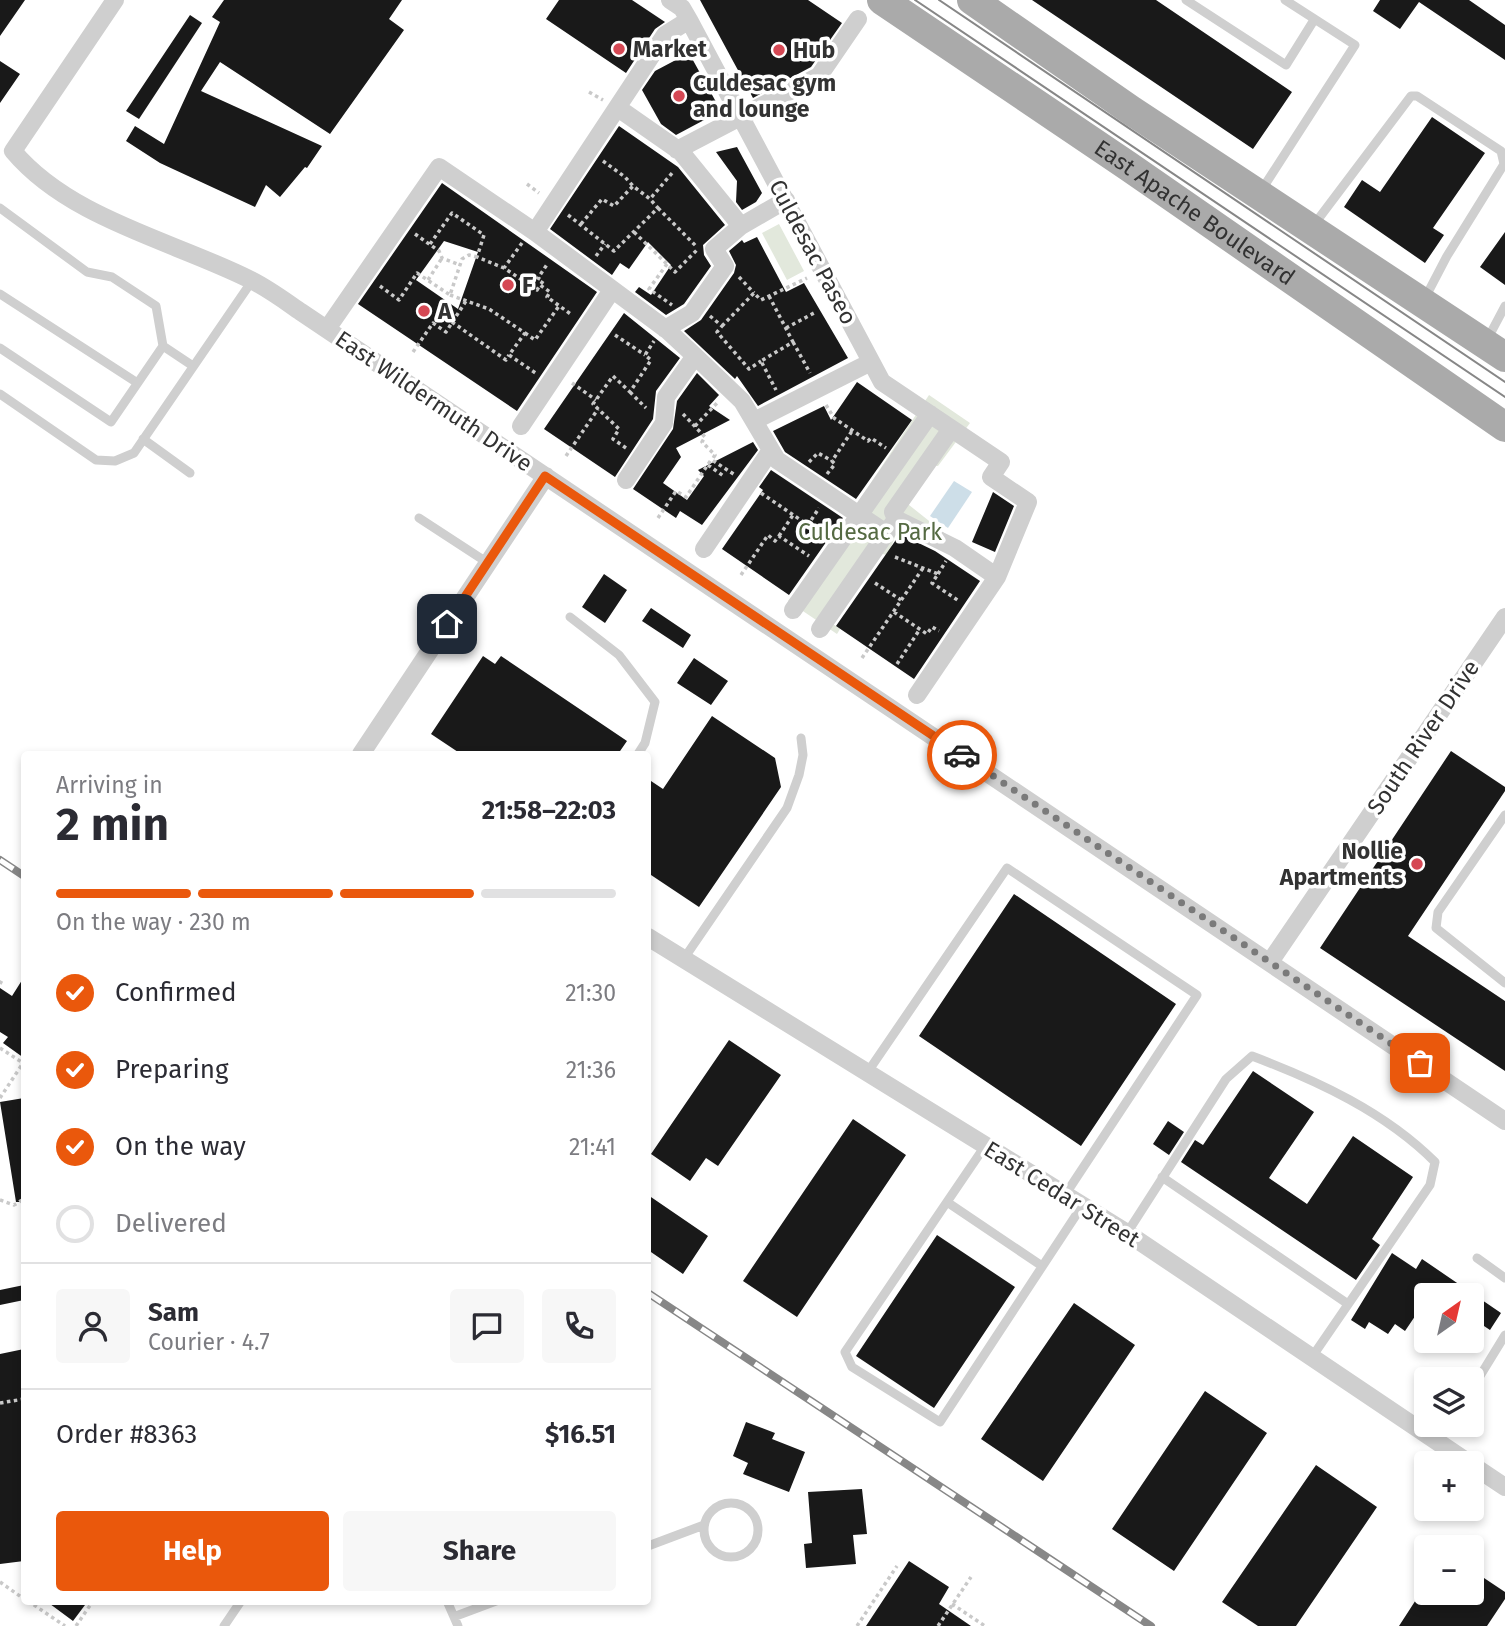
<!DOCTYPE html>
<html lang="en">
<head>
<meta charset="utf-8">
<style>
	:root { --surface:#fff; --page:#f7f7f7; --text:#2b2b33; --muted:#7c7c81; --line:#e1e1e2; --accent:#ea580c }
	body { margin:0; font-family:"Fira Sans",sans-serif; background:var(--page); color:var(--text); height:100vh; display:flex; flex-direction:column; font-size:26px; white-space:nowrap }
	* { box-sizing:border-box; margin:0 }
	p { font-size:23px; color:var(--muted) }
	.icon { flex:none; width:38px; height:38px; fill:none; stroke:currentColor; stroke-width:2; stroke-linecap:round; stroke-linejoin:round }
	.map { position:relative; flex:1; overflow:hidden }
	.side { position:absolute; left:21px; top:751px; width:630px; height:854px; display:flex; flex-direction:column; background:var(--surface); border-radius:7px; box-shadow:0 4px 10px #0003 }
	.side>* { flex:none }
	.needle { width:46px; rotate:34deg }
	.controls { position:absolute; left:1414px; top:1283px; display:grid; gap:14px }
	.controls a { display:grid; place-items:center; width:70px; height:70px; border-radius:7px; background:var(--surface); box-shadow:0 4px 10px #0003; font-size:35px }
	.pin { position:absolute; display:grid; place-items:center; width:60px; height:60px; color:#fff; margin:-30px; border-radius:14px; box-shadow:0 4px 10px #0006 }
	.courier { position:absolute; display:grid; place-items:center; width:70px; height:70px; margin:-35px; border:5px solid #ea580c; border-radius:50%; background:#fff; color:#222; box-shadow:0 2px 9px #0007 }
	.head em { font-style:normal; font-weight:700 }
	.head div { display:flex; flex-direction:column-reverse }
	.head { display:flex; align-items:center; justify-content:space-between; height:119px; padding:0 35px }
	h1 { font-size:46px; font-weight:700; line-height:52px }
	.bar { display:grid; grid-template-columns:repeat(4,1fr); gap:10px 7px; align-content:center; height:84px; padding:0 35px }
	.bar i { height:9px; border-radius:5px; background:var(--line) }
	.bar .selected { background:var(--accent) }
	.bar p { grid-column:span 4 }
	.line { display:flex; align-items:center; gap:18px; padding:0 35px; border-top:2px solid var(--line) }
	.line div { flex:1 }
	.round { display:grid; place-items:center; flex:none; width:74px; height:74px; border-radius:7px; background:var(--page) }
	ol { padding:0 35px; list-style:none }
	li { display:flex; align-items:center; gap:21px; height:77px }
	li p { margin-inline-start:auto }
	li .icon { padding:7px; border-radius:50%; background:var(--accent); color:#fff; stroke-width:4 }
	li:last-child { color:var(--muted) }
	li i { width:38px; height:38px; border:4px solid var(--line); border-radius:50% }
	.action { display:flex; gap:14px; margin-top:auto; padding:14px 35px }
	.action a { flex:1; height:80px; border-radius:7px; background:var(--accent); color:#fff; font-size:28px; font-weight:700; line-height:80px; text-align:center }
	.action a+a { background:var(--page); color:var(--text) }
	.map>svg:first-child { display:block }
</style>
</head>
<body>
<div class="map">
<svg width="1505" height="1626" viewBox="0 0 1505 1626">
	<rect width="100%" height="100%" fill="#fff"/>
	<path fill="#e2e8dc" d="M 779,224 L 804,271 L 787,280 L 762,233 Z
		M 929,395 L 970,423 L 938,466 L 929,465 L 904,501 L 953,540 L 899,526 L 888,555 L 882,554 L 833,624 L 840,629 L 837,634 L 788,601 L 791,597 L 794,599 Z"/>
	<path fill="#cddee8" d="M 954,481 L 972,492 L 948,528 L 930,516 Z"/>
	<path fill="#191919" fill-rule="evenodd" d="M 0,0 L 25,0 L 0,36 Z
		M 224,0 L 402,0 L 389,19 L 404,30 L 330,134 L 220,62 L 201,91 L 322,146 L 307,168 L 305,167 L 280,197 L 266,185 L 255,207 L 160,163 L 126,141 L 135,126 L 164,144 L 220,22 L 212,17 Z
		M 559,0 L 632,0 L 665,22 L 655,29 L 626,73 L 546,19 Z
		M 700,0 L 808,0 L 842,23 L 811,67 L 753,98 Z
		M 1032,0 L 1156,0 L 1292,92 L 1253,149 Z
		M 1380,0 L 1469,0 L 1505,25 L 1505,60 L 1419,2 L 1400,29 L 1373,11 Z
		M 190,15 L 202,23 L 139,119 L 126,111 Z
		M 689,53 L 721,111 L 676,135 L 661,124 L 642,90 L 655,71 Z
		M 0,61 L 20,74 L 0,103 Z
		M 1432,117 L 1485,153 L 1433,228 L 1444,235 L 1425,263 L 1344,207 L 1362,180 L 1380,192 Z
		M 619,126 L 678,167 L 725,225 L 703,245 L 704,255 L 711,266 L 684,304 L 666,315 L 635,292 L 639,287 L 651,295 L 671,265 L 648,242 L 629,269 L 620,263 L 612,275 L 550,229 Z
		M 737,147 L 762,193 L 756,202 L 742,210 L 736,202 L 737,181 L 716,152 Z
		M 442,183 L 597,292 L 517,411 L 358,304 ZM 444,241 L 478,252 L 458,309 L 416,280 Z
		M 1505,232 L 1505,285 L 1480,267 Z
		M 757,237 L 786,292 L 804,283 L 848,358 L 758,406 L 737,376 L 735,379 L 684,331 L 701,320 L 734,273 L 736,265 L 729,251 L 742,240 L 744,243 Z
		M 624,313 L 680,358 L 656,391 L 653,419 L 615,477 L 544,429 Z
		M 697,373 L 719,395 L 709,406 L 730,420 L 676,448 L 681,457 L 663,483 L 687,500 L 704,476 L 698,470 L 753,442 L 758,450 L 702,525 L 680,511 L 676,518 L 633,489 L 673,429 L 677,401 Z
		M 857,382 L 912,420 L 856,499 L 785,452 L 773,431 L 824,406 L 831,420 Z
		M 771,470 L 843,518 L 789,595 L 722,549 L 763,490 L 759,487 Z
		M 993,492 L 1014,506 L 995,552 L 972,542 Z
		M 900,534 L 935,551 L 980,581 L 914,679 L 836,626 Z
		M 604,574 L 627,590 L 605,623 L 582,607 Z
		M 651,608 L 691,635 L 683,648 L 642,621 Z
		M 483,656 L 495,664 L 501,656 L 627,741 L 618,754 L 461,754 L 431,734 Z
		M 694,658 L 728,681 L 711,705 L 677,683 Z
		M 712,716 L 775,758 L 781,787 L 699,907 L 648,873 L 648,779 L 663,789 Z
		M 1451,751 L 1505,787 L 1505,791 L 1408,936 L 1505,1001 L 1505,1071 L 1320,948 Z
		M 1014,894 L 1176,1004 L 1081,1146 L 919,1036 Z
		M 24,977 L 24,1058 L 3,1043 L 8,1037 L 0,1032 L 0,988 L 12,996 Z
		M 729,1040 L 781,1075 L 718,1166 L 706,1158 L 690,1181 L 651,1154 Z
		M 1253,1071 L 1314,1112 L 1269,1178 L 1307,1204 L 1353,1136 L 1413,1177 L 1372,1239 L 1380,1245 L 1356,1280 L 1181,1162 L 1195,1140 L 1203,1145 Z
		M 24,1098 L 24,1202 L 16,1202 L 0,1102 Z
		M 853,1119 L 906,1155 L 797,1317 L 743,1281 Z
		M 1168,1121 L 1184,1132 L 1169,1155 L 1153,1144 Z
		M 648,1195 L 708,1236 L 683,1274 L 648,1250 Z
		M 937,1235 L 1015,1287 L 934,1408 L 856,1356 Z
		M 1392,1253 L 1416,1269 L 1422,1259 L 1501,1313 L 1490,1330 L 1472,1318 L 1472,1295 L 1426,1295 L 1426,1300 L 1405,1331 L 1395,1324 L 1388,1334 L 1369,1322 L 1365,1329 L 1351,1320 Z
		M 24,1285 L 24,1300 L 0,1305 L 0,1290 Z
		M 1074,1303 L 1135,1345 L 1043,1481 L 981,1439 Z
		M 24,1349 L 24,1561 L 0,1564 L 0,1354 Z
		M 1205,1391 L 1267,1433 L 1174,1571 L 1112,1529 Z
		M 746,1422 L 775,1433 L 772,1439 L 805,1452 L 789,1492 L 743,1474 L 748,1463 L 733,1456 Z
		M 1316,1465 L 1377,1507 L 1296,1626 L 1258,1626 L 1222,1602 Z
		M 862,1489 L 867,1534 L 853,1535 L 856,1564 L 806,1568 L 804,1544 L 812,1543 L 808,1492 Z
		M 909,1561 L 949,1587 L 939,1604 L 971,1626 L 866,1626 Z
		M 1472,1570 L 1505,1592 L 1505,1599 L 1487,1626 L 1399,1626 L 1421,1592 L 1472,1592 Z
		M 46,1601 L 88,1601 L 73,1621 Z"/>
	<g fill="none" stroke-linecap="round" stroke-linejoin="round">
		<path stroke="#c9c9c9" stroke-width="3.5" stroke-dasharray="3.5 3.5" stroke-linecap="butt" d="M 589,92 L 603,100
			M 603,161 L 625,177 L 633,186
			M 527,184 L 539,193
			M 658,208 L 696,246
			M 568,215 L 614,251 L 658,208 L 650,199
			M 581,224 L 602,199 L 614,206 L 633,186 L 650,199 L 673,172
			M 634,232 L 675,272 L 697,250
			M 415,234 L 439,251 L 442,258 L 460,265
			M 522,243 L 504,268 L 537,290 L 540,285 L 550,292 L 547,297 L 572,315
			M 430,244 L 452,213 L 484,235 L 477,257 L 504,268
			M 596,256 L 605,244
			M 667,264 L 649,289 L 672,305
			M 739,277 L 754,293
			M 428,280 L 442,258
			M 541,284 L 543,281 L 538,278 L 548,263
			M 380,286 L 399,300 L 417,273 L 450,295 L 462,259 L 469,255 L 477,257
			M 450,295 L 489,309 L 525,333 L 509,355 L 537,374
			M 769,296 L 793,342 L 761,361 L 776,390
			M 710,316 L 722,326 L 717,332 L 749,369 L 761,361
			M 452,322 L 506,360 L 509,355
			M 722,326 L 754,293 L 761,300 L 807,278
			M 786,328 L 814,313
			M 525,333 L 535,340 L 559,306
			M 615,335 L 645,355
			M 793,342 L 810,373
			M 413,352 L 433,323 L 446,332 L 466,301
			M 572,383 L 596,400
			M 630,392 L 646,408
			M 826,405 L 834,418 L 868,441 L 871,438 L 886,448
			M 683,414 L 705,437 L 702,442 L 715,455 L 712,460 L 735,475
			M 695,426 L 718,402
			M 626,448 L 613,439 L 619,429 L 593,404 L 613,376 L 630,392 L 651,360 L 645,355 L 654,341
			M 566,456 L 598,409
			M 809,462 L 818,453 L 832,461
			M 708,465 L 725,477
			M 827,474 L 835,464 L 832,461 L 852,431
			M 761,493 L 808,525 L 819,508
			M 658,518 L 676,491 L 686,497 L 711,460
			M 779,536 L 793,515
			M 895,557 L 938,574 L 932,583 L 959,601
			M 938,574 L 946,561
			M 741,575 L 768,535 L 775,541 L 779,536 L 809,556
			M 875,583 L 901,600
			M 894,612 L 927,634 L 932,627 L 939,631
			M 862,658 L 923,568
			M 897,664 L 920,629
			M 0,984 L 2,980
			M 0,1048 L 23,1063
			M 0,1098 L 23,1063
			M 0,1200 L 14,1205 L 24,1199
			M 0,1403 L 24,1399
			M 0,1582 L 24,1599
			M 28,1601 L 65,1626
			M 952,1604 L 985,1626
			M 76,1626 L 93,1601
			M 857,1626 L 897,1566
			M 938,1626 L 971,1577"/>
		<path stroke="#cfcfcf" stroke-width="9" d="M 1186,0 L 1286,65 L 1314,20
			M 1261,191 L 1355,45 L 1285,0
			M 0,208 L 87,272 L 112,277 L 156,306 L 163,346 L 193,366
			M 1313,226 L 1411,96 L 1417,96 L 1501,151 L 1504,164 L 1447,256 L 1424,300
			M 0,294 L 136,382
			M 1487,340 L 1505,306
			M 0,348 L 111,422 L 163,346
			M 0,394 L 96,460 L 115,461 L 134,453 L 252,281
			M 143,439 L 190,473
			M 419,518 L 488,563
			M 570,617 L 619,655 L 655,702 L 645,743 L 638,754
			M 1505,815 L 1438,912 L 1436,928 L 1505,983
			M 683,960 L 787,808 L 799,775 L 803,755 L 801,738
			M 867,1073 L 1007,868 L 1197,995 L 1065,1195
			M 985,1146 L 845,1352 L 852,1367 L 940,1422 L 1082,1206
			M 1162,1177 L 1348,1304
			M 947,1202 L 1042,1266
			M 1127,1233 L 1226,1079 L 1252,1056 C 1318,1081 1385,1112 1435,1162 L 1430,1185 L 1312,1357
			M 1477,1258 L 1505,1278
			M 1472,1389 L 1505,1335
			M 1438,1442 L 1449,1424
			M704 1530a27 27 0 1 1 54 0a27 27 0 1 1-54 0Z
			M 648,1546 L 704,1525
			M 447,1601 L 458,1626
			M 456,1616 L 496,1601
			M 224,1626 L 241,1601"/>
		<path stroke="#cfcfcf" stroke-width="18" d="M 115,0 L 13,151 C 70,219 174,241 251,280 C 269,289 285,301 301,312 L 1505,1121
			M 670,0 L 682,8 L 689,20 L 882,382 L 1001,462 L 991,477 L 1028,502 L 997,577 L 917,695
			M 618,108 L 681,152 L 741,226 L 786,200
			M 677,150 L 819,76 L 858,19
			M 535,232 L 667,330 L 695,356 L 742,401 L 777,460 L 886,533
			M 327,329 L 439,167 L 535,232 L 665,35 L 689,20
			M 665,329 L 692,313 L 725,266 L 714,249 L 741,226
			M 754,421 L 871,362
			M 521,426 L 612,290
			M 626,480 L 664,423 L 666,397 L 695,356
			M 896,519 L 955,548 L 997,577
			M 704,549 L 771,450
			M 793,610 L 930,414
			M 820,629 L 896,519 L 893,512 L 951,429
			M 361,754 L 546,476
			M 648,937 L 1127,1233 L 1469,1463
			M 1270,962 L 1505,617
			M 1472,1465 L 1505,1487"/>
		<g stroke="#aaa" stroke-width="30">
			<path id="s1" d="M 882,0 L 1128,166 L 1505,427"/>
			<path d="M 972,0 L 1132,111 L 1505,357"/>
		</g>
		<path stroke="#878787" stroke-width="2" d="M 915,0 L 1505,397
			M 939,0 L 1505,382"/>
		<defs>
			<path id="rail" d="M 0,860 L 24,876
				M 648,1293 L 1151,1626"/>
		</defs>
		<use href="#rail" stroke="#878787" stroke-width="8"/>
		<use href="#rail" stroke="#fff" stroke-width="5" stroke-dasharray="16" stroke-linecap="butt"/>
	</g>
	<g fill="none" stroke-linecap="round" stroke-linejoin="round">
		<path stroke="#7a7a7a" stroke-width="7" stroke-dasharray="0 12.6" d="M 962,755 L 1420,1063"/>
		<path stroke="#ea580c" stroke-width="9" d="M 447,624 L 545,476 L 962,755"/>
	</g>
	<g fill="#d54854" stroke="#fff" stroke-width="2.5">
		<circle cx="619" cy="49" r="7"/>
		<circle cx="779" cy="50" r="7"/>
		<circle cx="679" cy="96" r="7"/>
		<circle cx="508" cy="285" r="7"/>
		<circle cx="424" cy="311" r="7"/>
		<circle cx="1417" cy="864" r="7"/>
	</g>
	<g text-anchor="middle" stroke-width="7" stroke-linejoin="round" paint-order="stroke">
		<g font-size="23" font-weight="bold" fill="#323232" stroke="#fff" text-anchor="start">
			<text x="633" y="57">Market</text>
			<text x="793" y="58">Hub</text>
			<text x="693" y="91">Culdesac gym<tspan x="693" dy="26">and lounge</tspan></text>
			<text x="522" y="293">F</text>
			<text x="438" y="319">A</text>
			<text x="1403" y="859" text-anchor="end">Nollie<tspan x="1403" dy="26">Apartments</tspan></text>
		</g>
		<g font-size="23" fill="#323232" stroke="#fff">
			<text dy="8" stroke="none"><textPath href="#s1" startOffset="378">East Apache Boulevard</textPath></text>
			<text transform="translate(813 252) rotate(62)" y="8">Culdesac Paseo</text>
			<text transform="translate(434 401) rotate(34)" y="8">East Wildermuth Drive</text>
			<text transform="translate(1423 737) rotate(-56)" y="8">South River Drive</text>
			<text transform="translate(1062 1194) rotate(32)" y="8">East Cedar Street</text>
		</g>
		<g font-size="23" fill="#556a43" stroke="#fff">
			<text x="870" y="540">Culdesac Park</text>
		</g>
	</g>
</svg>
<div class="controls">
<a><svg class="needle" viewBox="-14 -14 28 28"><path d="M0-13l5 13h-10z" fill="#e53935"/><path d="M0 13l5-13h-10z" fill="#7c7c81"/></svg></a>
<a><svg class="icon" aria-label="layers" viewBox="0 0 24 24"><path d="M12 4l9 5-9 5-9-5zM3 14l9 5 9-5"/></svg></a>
<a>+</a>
<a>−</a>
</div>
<div class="pin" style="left:1420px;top:1063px;background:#ea580c"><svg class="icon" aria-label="bag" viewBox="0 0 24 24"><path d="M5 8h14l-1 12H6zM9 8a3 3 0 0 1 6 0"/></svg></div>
<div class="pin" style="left:447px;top:624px;background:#1f2937"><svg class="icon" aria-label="home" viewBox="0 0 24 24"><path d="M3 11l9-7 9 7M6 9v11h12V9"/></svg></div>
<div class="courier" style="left:962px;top:755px"><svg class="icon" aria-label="car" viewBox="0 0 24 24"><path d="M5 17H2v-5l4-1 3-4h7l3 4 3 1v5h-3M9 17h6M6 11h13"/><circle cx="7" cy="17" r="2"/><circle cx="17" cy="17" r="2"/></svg></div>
<section class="side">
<div class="head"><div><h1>2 min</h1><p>Arriving in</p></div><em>21:58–22:03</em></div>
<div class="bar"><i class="selected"></i><i class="selected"></i><i class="selected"></i><i></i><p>On the way · 230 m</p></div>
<ol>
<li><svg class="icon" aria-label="check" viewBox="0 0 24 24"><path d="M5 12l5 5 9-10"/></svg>Confirmed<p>21:30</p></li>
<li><svg class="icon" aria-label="check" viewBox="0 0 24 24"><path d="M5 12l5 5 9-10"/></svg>Preparing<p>21:36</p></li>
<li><svg class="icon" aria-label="check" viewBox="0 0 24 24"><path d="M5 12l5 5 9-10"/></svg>On the way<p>21:41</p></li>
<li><i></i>Delivered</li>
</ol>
<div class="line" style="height:126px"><a class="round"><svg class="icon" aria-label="person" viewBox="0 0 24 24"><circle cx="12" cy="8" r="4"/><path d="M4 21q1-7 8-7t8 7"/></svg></a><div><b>Sam</b><p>Courier · 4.7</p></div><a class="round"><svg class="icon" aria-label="chat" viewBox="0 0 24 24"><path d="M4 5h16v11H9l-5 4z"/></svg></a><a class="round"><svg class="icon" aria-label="phone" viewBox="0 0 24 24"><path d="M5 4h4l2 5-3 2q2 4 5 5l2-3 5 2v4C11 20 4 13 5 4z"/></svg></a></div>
<div class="line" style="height:91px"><div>Order #8363</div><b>$16.51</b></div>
<div class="action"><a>Help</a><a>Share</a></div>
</section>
</div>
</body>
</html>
